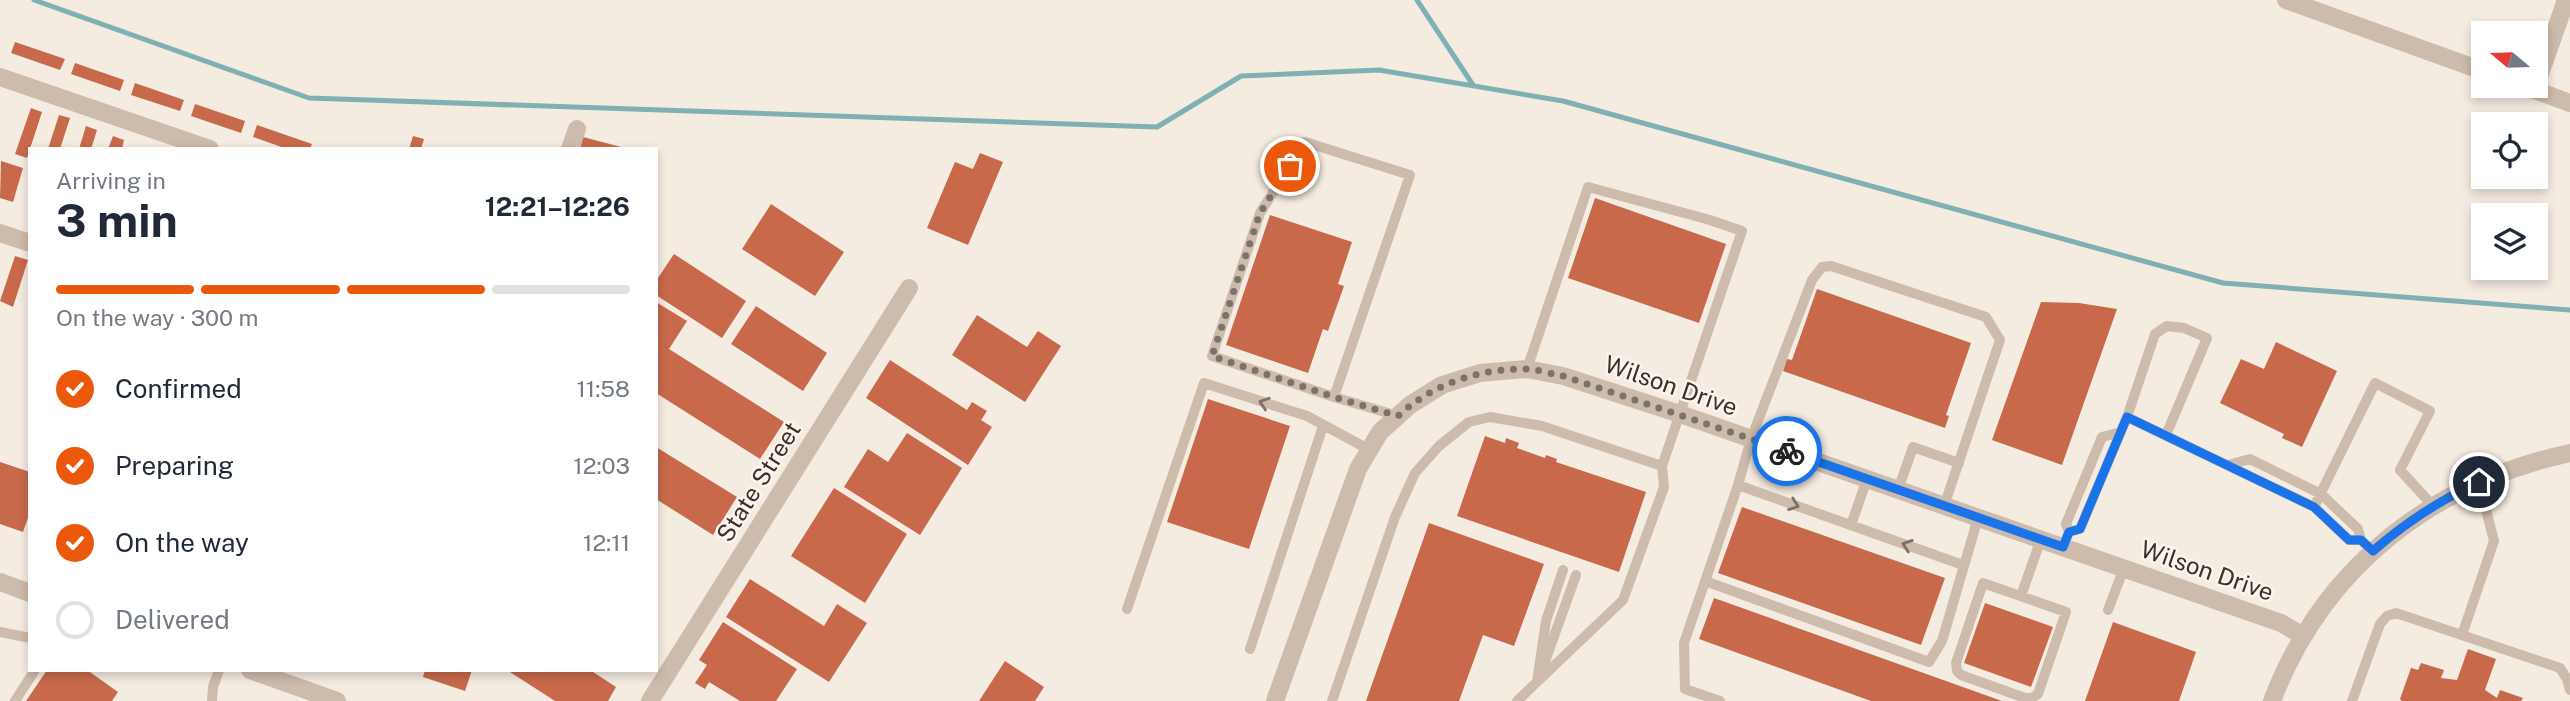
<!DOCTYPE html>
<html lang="en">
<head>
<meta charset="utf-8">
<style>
	:root { --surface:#fff; --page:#f6f6f7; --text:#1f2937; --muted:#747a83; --line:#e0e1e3; --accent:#ea580c }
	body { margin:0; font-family:"Public Sans",sans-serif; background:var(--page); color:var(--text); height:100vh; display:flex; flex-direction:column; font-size:26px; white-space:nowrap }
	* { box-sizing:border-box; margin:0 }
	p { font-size:23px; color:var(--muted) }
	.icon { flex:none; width:38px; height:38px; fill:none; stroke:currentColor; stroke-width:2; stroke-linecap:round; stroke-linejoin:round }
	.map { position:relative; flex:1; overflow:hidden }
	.drawer { position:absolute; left:28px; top:147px; width:630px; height:525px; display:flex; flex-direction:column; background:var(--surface); border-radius:0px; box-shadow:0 4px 10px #0003 }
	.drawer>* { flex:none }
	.needle { width:46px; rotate:289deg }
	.tools { position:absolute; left:2471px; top:21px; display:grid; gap:14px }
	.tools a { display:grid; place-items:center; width:77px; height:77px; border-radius:0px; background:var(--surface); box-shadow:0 4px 10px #0003; font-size:35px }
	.pin { position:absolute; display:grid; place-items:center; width:60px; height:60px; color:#fff; margin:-30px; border:4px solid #fff; border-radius:50%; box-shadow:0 2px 7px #0007 }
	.courier { position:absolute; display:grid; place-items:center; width:70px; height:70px; margin:-35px; border:5px solid #1a73e8; border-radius:50%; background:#fff; color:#222; box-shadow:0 2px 9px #0007 }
	.head em { font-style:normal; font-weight:700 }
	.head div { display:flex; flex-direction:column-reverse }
	.head { display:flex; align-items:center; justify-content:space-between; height:119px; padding:0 28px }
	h1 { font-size:46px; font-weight:700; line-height:52px }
	.bar { display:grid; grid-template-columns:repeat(4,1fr); gap:10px 7px; align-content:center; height:84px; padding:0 28px }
	.bar i { height:9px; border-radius:5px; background:var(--line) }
	.bar .active { background:var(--accent) }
	.bar p { grid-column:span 4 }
	ol { padding:0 28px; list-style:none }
	li { display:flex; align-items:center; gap:21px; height:77px }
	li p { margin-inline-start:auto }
	li .icon { padding:7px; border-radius:50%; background:var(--accent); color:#fff; stroke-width:4 }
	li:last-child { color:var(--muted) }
	li i { width:38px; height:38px; border:4px solid var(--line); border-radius:50% }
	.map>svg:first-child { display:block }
</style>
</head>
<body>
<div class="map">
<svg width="2570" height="701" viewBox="0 0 2570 701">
	<rect width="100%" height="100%" fill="#f4ebe1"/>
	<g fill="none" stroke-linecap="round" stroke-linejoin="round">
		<path stroke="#7fb0b2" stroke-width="5" d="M 34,0 L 309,98 L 1157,127 L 1241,76 L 1379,70 L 1563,101 L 2223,283 L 2570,310
			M 1417,0 L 1473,85"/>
	</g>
	<path fill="#c8694b" d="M 15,42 L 65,59 L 60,70 L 11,53 Z
		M 75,63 L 124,80 L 120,91 L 71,74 Z
		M 135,83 L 184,100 L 180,111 L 131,95 Z
		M 195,104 L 245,121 L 241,133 L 191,116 Z
		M 31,108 L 42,112 L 27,158 L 15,154 Z
		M 59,115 L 70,118 L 60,149 L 48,149 Z
		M 257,125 L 312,144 L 310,149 L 287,149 L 253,137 Z
		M 86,126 L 97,130 L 91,149 L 79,149 Z
		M 113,136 L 124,140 L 122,149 L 108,149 Z
		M 413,136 L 424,139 L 421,149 L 409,149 Z
		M 583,137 L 625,148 L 625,149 L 580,149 Z
		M 980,153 L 1003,162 L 968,245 L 927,228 L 955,162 L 973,169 Z
		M 1,161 L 23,168 L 13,202 L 0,198 Z
		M 1595,198 L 1726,244 L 1699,323 L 1568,278 Z
		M 771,204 L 844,252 L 815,296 L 742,249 Z
		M 1270,215 L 1352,242 L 1338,284 L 1344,286 L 1328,331 L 1323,329 L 1308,373 L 1226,345 Z
		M 674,254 L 746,301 L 722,338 L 656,295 L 656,281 Z
		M 15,256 L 28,260 L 13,307 L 0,301 Z
		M 1817,289 L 1971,343 L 1946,415 L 1949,416 L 1945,428 L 1783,371 L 1787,359 L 1792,360 Z
		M 656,302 L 687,321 L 669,349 L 784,422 L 760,459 L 656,393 Z
		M 2041,302 L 2079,303 L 2117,309 L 2062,465 L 1992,440 Z
		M 756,306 L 827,353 L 803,391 L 731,344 Z
		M 977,315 L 1027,347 L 1038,331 L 1061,346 L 1025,402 L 952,355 Z
		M 2276,342 L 2337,371 L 2302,447 L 2282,438 L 2284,434 L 2220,403 L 2241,359 L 2264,369 Z
		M 890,360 L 967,410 L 972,402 L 987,411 L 981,420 L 992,427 L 968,465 L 866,398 Z
		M 1208,399 L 1290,426 L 1249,549 L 1167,522 Z
		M 907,433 L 962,468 L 920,535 L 844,487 L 868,449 L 888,462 Z
		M 1485,436 L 1505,443 L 1506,438 L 1519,443 L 1517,448 L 1545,458 L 1546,455 L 1557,459 L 1556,462 L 1646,492 L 1619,572 L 1457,516 Z
		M 656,447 L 737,497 L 713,535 L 656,499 Z
		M 0,462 L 30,472 L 30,512 L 23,532 L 0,524 Z
		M 834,488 L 907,534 L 865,603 L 791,556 Z
		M 1742,507 L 1945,578 L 1921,645 L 1718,573 Z
		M 1429,523 L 1544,564 L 1514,646 L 1483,635 L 1459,701 L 1366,701 Z
		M 750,579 L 824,626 L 837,604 L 867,623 L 829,682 L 726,617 Z
		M 1714,598 L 2002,701 L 1871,701 L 1699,639 Z
		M 1985,603 L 2053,627 L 2031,687 L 1964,663 Z
		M 723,622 L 797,669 L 776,701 L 740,701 L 709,682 L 705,689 L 695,683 L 707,665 L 699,660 Z
		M 2113,622 L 2196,652 L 2179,701 L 2085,701 Z
		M 2468,649 L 2496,659 L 2485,690 L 2497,698 L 2500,690 L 2523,698 L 2521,701 L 2402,701 L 2400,699 L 2411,668 L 2418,670 L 2421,663 L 2444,670 L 2441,678 L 2457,680 Z
		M 1005,661 L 1044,687 L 1035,701 L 979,701 Z
		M 47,670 L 87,670 L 118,692 L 112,701 L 26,701 Z
		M 425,670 L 472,670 L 465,691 L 423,677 Z
		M 507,670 L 590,670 L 616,687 L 608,701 L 555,701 Z"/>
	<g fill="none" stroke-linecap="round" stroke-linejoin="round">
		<path stroke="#cdbbac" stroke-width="10" d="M 1334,397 L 1212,356 L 1260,213 L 1305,142 L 1410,175 L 1334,397 L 1398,416
			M 2166,435 L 2207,338 L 2184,328 L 2167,326 L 2155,334 L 2127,417 L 2314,507 L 2349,540 L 2361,540
			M 2228,465 L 2250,459 L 2321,494 L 2358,529 L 2361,540 L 2365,544
			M 1738,485 L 1963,565
			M 1898,490 L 1913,447 L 1959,463
			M 2314,507 L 2375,383 L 2430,411 L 2400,470 L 2433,506
			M 1851,525 L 1867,479
			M 2069,532 L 2080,529 L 2127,417
			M 2063,547 L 2069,532 L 2066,524 L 2102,437 L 2121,432
			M 1705,581 L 1929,662 L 1942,641 L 1978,518
			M 1983,583 L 2066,612 L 2038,694 L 2032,698 L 2025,698 L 1961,675 L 1957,671 L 1956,663 Z
			M 2021,596 L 2041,539
			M 1127,609 L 1204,383 L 1307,416 L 1370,450
			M 2108,610 L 2124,568
			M 0,632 L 30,638
			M 2462,635 L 2494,541 L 2479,482
			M 1250,649 L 1323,426
			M 1543,667 L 1576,575
			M 1537,682 L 1546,621 L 1563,570
			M 15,701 L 35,670
			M 212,701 L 213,687 L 219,670
			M 1332,701 L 1395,517 L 1415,473 L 1439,446 L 1469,422 L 1490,417 L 1542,426 L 1662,466 L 1742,231 L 1710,220 L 1588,187 L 1527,369
			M 1517,701 L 1623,600 L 1664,487 L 1662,466
			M 1720,701 L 1685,689 L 1684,643 L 1738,485 L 1751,439 L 1812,280 L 1822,267 L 1831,266 L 1986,317 L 2000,340 L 1944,506
			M 2352,701 L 2380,624 L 2387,616 L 2396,613 L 2560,668 L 2567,679 L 2570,690"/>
		<path stroke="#cdbbac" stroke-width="18" d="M 2286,0 L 2483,71
			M 0,77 L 210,149
			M 2536,85 L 2566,0
			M 2524,86 L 2570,103
			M 570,149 L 577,129
			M 0,233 L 30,243
			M 0,582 L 30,593
			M 250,670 L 337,701
			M 650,701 L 909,288
			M 1275,701 L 1358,469 L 1380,432 L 1410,405 L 1442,385 L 1480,373 L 1527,369 L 1563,376 L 1680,414 L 2281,623 L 2303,636
			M 2272,701 C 2323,567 2432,483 2570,453"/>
	</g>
	<defs><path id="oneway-chevron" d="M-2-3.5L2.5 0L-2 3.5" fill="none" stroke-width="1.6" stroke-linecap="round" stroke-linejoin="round" transform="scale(1.75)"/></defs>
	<g stroke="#7d6f65">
		<use href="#oneway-chevron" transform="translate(1264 403) rotate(-162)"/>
		<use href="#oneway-chevron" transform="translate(1794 505) rotate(20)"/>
		<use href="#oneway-chevron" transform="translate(1907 545) rotate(-161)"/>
	</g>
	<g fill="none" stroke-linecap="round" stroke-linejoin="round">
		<path stroke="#7c716b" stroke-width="7" stroke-dasharray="0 12.6" d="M 1290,166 L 1260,213 L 1212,356 L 1334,397 L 1398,416 C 1433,384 1477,369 1525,369 C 1537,369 1551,374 1563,376 L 1787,451"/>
		<path stroke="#1a73e8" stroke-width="9" d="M 1787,451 L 2063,547 L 2069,532 L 2080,529 L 2127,417 L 2314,507 L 2349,540 L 2361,540 L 2373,551 C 2405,523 2440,500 2479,482"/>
	</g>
	<g text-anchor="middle" stroke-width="5" stroke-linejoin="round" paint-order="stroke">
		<g font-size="24" fill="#3b302b" stroke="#fbf5ee">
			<text transform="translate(1671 386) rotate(19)" y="8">Wilson Drive</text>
			<text transform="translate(759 482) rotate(-58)" y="8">State Street</text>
			<text transform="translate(2207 571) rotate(19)" y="8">Wilson Drive</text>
		</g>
	</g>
</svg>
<div class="tools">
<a><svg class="needle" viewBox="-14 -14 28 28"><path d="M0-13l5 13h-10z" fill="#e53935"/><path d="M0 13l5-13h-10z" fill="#747a83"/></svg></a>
<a><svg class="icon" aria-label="locate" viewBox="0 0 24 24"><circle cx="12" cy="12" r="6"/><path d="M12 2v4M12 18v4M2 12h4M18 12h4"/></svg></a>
<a><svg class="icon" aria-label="layers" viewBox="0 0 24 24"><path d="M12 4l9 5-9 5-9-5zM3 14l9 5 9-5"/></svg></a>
</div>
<div class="pin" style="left:1290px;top:166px;background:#ea580c"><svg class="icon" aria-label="bag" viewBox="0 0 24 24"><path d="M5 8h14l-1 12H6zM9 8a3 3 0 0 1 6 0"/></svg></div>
<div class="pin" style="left:2479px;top:482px;background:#1f2937"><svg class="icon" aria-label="home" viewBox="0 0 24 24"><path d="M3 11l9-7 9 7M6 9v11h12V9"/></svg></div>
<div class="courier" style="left:1787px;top:451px"><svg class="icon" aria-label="bike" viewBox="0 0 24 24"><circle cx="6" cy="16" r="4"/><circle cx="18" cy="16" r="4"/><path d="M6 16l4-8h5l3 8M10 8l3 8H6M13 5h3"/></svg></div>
<section class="drawer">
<div class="head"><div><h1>3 min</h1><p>Arriving in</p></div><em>12:21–12:26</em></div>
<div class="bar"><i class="active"></i><i class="active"></i><i class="active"></i><i></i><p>On the way · 300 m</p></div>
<ol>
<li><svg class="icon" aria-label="check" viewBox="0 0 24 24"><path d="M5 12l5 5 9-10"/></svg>Confirmed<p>11:58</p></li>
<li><svg class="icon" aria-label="check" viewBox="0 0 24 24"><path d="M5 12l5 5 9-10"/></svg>Preparing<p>12:03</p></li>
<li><svg class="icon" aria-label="check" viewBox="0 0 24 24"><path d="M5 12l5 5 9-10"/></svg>On the way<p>12:11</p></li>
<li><i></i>Delivered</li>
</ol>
</section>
</div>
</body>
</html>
